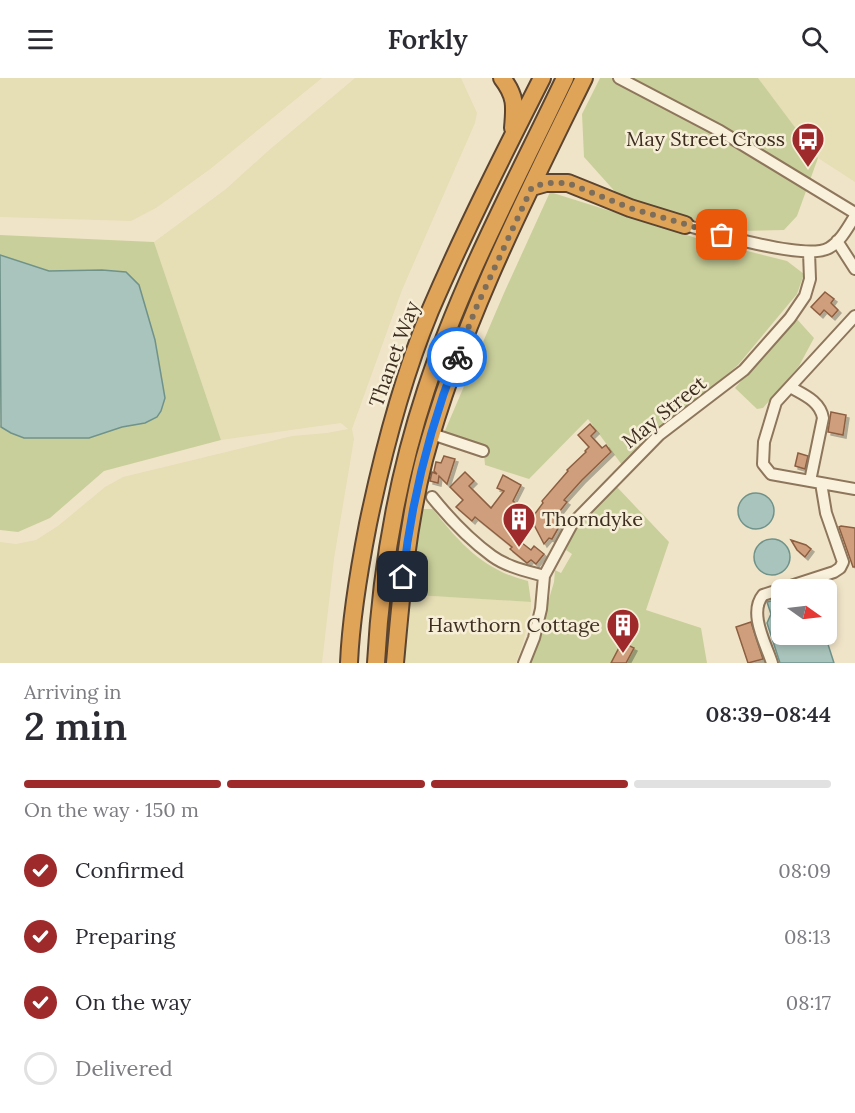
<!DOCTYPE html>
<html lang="en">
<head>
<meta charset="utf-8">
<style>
	:root { --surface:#fff; --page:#f7f7f7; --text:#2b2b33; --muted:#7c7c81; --line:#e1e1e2; --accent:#9e2a2b }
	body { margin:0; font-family:Lora,serif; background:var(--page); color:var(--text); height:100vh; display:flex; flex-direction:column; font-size:22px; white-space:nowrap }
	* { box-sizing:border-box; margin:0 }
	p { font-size:20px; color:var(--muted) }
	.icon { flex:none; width:33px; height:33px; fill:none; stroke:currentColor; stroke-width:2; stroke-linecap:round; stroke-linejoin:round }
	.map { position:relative; height:585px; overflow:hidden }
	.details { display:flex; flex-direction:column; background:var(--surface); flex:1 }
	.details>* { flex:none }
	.needle { width:39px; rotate:104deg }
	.controls { position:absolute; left:771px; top:501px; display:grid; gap:12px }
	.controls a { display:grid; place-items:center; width:66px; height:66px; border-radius:9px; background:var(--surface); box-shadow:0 3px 9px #0003; font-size:30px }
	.pin { position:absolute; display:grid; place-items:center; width:51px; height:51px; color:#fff; margin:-26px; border-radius:12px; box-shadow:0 3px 9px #0006 }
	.courier { position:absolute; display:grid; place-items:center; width:60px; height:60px; margin:-30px; border:4px solid #1a73e8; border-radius:50%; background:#fff; color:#222; box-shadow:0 2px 8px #0007 }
	.summary em { font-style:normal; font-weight:600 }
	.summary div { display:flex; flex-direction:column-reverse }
	.summary { display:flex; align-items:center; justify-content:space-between; height:102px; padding:0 24px }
	h1 { font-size:39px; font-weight:600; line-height:45px }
	.bar { display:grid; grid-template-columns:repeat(4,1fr); gap:9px 6px; align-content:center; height:72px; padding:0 24px }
	.bar i { height:8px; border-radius:4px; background:var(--line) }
	.bar .current { background:var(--accent) }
	.bar p { grid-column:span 4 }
	ol { padding:0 24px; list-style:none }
	li { display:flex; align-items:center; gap:18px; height:66px }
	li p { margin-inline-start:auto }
	li .icon { padding:6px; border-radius:50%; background:var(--accent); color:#fff; stroke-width:4 }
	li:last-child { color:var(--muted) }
	li i { width:33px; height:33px; border:3px solid var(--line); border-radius:50% }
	header { display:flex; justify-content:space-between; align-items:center; height:78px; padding:0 24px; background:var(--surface); font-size:27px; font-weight:600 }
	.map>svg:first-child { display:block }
</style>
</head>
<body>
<header><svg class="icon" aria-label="menu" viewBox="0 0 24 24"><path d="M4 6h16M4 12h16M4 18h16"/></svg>Forkly<svg class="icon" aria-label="search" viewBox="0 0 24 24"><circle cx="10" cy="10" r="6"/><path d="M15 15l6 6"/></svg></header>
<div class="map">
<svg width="855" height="585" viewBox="0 0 855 585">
	<defs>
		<filter id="shadow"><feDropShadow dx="3" dy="3" stdDeviation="0" flood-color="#0004"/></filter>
	</defs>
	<rect width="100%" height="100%" fill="#f0e4c8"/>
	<path fill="#e6deb5" d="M 0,0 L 322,0 L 209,92 L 156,130 L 131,143 L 0,139 Z
		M 355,0 L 461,0 L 477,35 L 475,45 L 402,212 L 352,351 L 354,361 L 334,481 L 322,585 L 0,585 L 0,464 L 16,466 L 36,462 L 58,448 L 105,409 L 123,399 L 292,358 L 327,355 L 348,351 L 341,345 L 221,362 L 154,164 L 226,111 L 268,73 Z
		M 758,0 L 855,0 L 855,104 L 818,80 Z
		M 415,517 L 531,524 L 531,532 L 523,565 L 516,585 L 403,585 L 407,518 Z"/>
	<path fill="#c9cf9b" d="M 600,0 L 758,0 L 818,80 L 797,138 L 784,152 L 734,153 L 687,140 L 618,117 L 584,79 L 582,36 Z
		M 550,114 L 696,160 L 787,183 L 804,196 L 797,216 L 738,287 L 622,387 L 588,341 L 529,401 L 485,387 L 483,367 L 444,355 L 504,215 Z
		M 0,157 L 154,164 L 221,362 L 104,393 L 50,440 L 18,454 L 0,452 L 0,347 L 24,360 L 89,360 L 122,349 L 145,345 L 157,339 L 165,320 L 155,262 L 139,207 L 126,194 L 102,192 L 49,193 L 0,177 Z
		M 796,240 L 814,260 L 799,288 L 763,330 L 757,331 L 735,310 Z
		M 617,409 L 669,464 L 646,532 L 701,550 L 707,585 L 626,585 L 634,570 L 623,564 L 612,583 L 616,585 L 530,585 L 554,504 L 555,492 L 561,495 L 572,476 L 566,472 L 578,447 Z
		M 418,431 L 433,431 C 459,465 485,493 528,503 L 531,524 L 415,517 L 407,518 Z"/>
	<path fill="#a9c4bc" stroke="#6f938a" stroke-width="1.5" d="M 0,177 L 49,193 L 102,192 L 126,194 L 139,207 L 155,262 L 165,320 L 161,333 L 157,339 L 145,345 L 122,349 L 89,360 L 24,360 L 11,355 L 1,349 Z
		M738 433a18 18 0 1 1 36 0a18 18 0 1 1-36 0Z
		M754 479a18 18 0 1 1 36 0a18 18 0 1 1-36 0Z
		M 779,521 L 781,530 L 782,556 L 825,557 L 834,585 L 780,585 L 767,545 L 771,536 L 767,524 Z"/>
	<path fill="#cf9f7d" stroke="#8d5f41" stroke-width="1.5" filter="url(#shadow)" d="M 825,214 L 834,221 L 831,225 L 838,232 L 832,239 L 824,232 L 820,237 L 811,229 Z
		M 831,334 L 846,337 L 843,357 L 828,354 Z
		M 590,346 L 596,353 L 591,358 L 602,370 L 606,367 L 611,374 L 582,402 L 564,422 L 567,424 L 556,438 L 563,442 L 552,461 L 549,460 L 544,466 L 531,441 L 543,425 L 542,423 L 568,393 L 567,392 L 586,374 L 585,373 L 589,369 L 578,357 Z
		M 798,375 L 808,378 L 805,391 L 795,388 Z
		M 444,378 L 455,381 L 447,406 L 439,398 L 438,405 L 430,403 L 432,394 L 437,396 L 434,393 L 436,384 L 441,385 Z
		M 465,394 L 474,403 L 469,408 L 491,430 L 504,413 L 497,410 L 503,397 L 521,407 L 513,423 L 518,427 L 508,440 L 524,453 L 517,461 L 531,472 L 534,468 L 544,476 L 536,486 L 531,482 L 527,485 L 510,471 L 512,469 L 475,439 L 472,443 L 456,429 L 463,422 L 450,409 Z
		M 841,448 L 855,450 L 855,489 L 853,489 L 839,449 Z
		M 791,462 L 806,467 L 811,471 L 805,479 L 797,472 Z
		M 751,544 L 763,581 L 748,585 L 736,549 Z
		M 622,564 L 634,570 L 626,585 L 611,585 Z"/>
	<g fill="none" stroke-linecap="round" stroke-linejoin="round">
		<defs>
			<path id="minor" d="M 619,0 L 720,53 L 855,135
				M 685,147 C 713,155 806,183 829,170 C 841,163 848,149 855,138
				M 837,163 L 855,191
				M 855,238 L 776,324 L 764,364 L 763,386 L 771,396 L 855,411
				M 790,309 C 804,317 820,323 823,340 L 810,403
				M 432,356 L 483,373
				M 432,419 C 449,440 470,462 492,478 C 507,489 527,493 544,498
				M 524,585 L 534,560 L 541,531 L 544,498 L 572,446 L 659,357 L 744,292 L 790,240 L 805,218 L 810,201 L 809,174
				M 772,585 C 766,566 748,535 763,517 L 834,494 L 840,490 L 843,484 L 826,435 L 821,405"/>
			<path id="highway" d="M 502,0 C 516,18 515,28 513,50
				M 532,109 L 546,105 L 568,105 L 630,130 L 685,147
				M 349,585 C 351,538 359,492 368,446 C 383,374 402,301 430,233 C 464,154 503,77 542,0
				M 376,585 C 381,493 397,400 426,312 C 461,204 516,103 565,0
				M 395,585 C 401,517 407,449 424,382 C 460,248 523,124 584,0"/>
		</defs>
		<use href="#minor" stroke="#8d765c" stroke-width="14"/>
		<use href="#highway" stroke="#5b4430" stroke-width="20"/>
		<use href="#minor" stroke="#faf1dc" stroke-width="10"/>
		<use href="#highway" stroke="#e0a458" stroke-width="16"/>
	</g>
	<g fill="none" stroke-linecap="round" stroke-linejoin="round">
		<path stroke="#7c6e5b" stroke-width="6" stroke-dasharray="0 10.8" d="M 457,279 L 476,230 L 532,109 L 546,105 L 568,105 L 630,130 L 722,157"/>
		<path stroke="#1a73e8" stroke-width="8" d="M 403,499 C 411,424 430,349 457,279"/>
	</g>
	<defs>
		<symbol id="bus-pin" viewBox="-11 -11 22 30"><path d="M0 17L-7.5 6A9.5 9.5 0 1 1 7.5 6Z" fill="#9e2a2b" stroke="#f7eed8"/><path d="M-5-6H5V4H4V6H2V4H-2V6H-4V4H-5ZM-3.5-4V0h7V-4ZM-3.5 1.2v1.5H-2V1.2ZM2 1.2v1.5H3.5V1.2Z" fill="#fff"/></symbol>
		<symbol id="building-pin" viewBox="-11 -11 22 30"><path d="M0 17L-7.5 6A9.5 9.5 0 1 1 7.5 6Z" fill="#9e2a2b" stroke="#f7eed8"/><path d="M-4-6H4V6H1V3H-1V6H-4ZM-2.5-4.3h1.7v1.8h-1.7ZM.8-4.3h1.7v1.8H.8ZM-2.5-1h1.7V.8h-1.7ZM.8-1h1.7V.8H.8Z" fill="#fff"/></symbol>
	</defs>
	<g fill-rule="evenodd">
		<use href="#bus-pin" x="789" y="42" width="38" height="52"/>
		<use href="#building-pin" x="500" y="422" width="38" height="52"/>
		<use href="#building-pin" x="604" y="528" width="38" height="52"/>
	</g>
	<g text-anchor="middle" stroke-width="5" stroke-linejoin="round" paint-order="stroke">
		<g font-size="20" fill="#3d2e20" stroke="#f7eed8" text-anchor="end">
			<text x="785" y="68">May Street Cross</text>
			<text x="542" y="448" text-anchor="start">Thorndyke</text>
			<text x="600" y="554">Hawthorn Cottage</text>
		</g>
		<g font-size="20" fill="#3d2e20" stroke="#f7eed8">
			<text transform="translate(394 276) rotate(-70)" y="7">Thanet Way</text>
			<text transform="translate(664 334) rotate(-39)" y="7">May Street</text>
		</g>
	</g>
</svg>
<div class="controls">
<a><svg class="needle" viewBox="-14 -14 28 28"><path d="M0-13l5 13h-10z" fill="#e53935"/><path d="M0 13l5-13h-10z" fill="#7c7c81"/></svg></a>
</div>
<div class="pin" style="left:722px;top:157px;background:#ea580c"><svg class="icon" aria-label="bag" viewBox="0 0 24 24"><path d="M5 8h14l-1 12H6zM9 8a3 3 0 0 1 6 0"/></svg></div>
<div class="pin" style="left:403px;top:499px;background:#1f2937"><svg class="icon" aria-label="home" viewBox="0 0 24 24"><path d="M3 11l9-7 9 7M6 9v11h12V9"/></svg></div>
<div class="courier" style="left:457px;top:279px"><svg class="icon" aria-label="bike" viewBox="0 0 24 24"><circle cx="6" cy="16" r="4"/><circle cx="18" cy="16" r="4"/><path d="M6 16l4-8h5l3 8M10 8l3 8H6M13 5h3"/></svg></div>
</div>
<section class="details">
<div class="summary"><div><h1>2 min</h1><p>Arriving in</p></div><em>08:39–08:44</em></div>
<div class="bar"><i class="current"></i><i class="current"></i><i class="current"></i><i></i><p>On the way · 150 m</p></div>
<ol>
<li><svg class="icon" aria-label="check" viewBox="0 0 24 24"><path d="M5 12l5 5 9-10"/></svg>Confirmed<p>08:09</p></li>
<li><svg class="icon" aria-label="check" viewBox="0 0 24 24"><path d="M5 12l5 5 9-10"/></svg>Preparing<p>08:13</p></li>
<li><svg class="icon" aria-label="check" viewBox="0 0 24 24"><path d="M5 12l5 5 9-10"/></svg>On the way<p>08:17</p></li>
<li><i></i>Delivered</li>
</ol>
</section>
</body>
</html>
